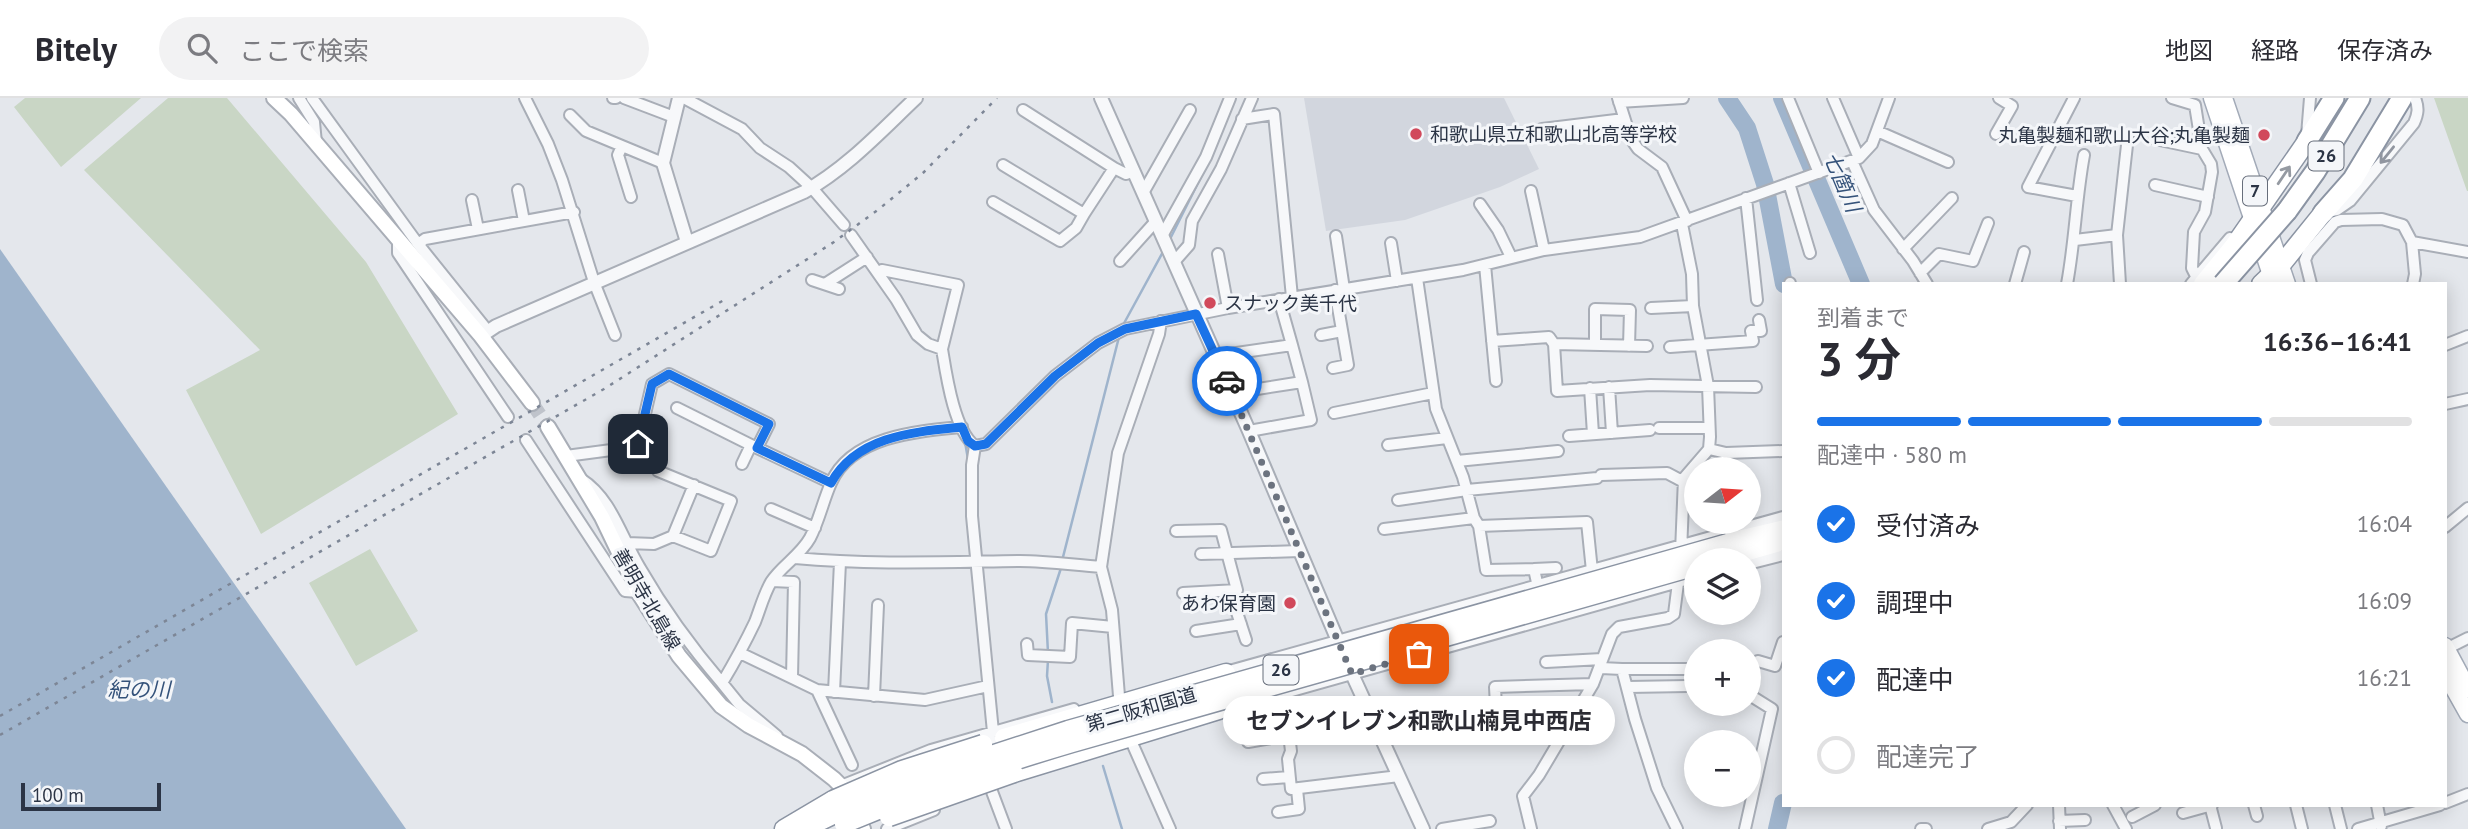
<!DOCTYPE html>
<html lang="ja">
<head>
<meta charset="utf-8">
<style>
	:root { --surface:#fff; --page:#f2f2f3; --text:#2b2b33; --muted:#7c7c81; --line:#e1e1e2; --accent:#1a73e8 }
	body { margin:0; font-family:"PT Sans","Noto Sans JP",sans-serif; background:var(--page); color:var(--text); height:100vh; display:flex; flex-direction:column; font-size:26px; white-space:nowrap }
	* { box-sizing:border-box; margin:0 }
	p { font-size:23px; color:var(--muted) }
	.icon { flex:none; width:38px; height:38px; fill:none; stroke:currentColor; stroke-width:2; stroke-linecap:round; stroke-linejoin:round }
	.map { position:relative; flex:1; overflow:hidden }
	.sheet { position:absolute; left:1782px; top:184px; width:665px; height:525px; display:flex; flex-direction:column; background:var(--surface); border-radius:0px; box-shadow:0 4px 18px #0003 }
	.sheet>* { flex:none }
	.needle { width:46px; rotate:73deg }
	.buttons { position:absolute; left:1684px; top:359px; display:grid; gap:14px }
	.buttons a { display:grid; place-items:center; width:77px; height:77px; border-radius:50%; background:var(--surface); box-shadow:0 4px 18px #0003; font-size:35px }
	.scale { position:absolute; left:21px; bottom:18px; width:140px; box-sizing:border-box; padding-left:7px; border:4px solid #2b3445; border-top:0; font-size:19px; line-height:24px; white-space:nowrap; color:#2b3445; -webkit-text-stroke:5px #f4f6f9; paint-order:stroke }
	.pin { position:absolute; display:grid; place-items:center; width:60px; height:60px; color:#fff; margin:-30px; border-radius:14px; box-shadow:0 4px 10px #0006 }
	.courier { position:absolute; display:grid; place-items:center; width:70px; height:70px; margin:-35px; border:5px solid #1a73e8; border-radius:50%; background:#fff; color:#222; box-shadow:0 2px 9px #0007 }
	.bubble { position:absolute; height:49px; border-radius:24px; background:var(--surface); box-shadow:0 4px 18px #0003; font-size:23px; font-weight:700; line-height:49px; text-align:center }
	.summary em { font-style:normal; font-weight:700 }
	.summary div { display:flex; flex-direction:column-reverse }
	.summary { display:flex; align-items:center; justify-content:space-between; height:119px; padding:0 35px }
	h1 { font-size:46px; font-weight:700; line-height:52px }
	.bar { display:grid; grid-template-columns:repeat(4,1fr); gap:10px 7px; align-content:center; height:84px; padding:0 35px }
	.bar i { height:9px; border-radius:5px; background:var(--line) }
	.bar .active { background:var(--accent) }
	.bar p { grid-column:span 4 }
	ol { padding:0 35px; list-style:none }
	li { display:flex; align-items:center; gap:21px; height:77px }
	li p { margin-inline-start:auto }
	li .icon { padding:7px; border-radius:50%; background:var(--accent); color:#fff; stroke-width:4 }
	li:last-child { color:var(--muted) }
	li i { width:38px; height:38px; border:4px solid var(--line); border-radius:50% }
	header { display:flex; align-items:center; gap:42px; box-sizing:border-box; height:98px; padding:0 35px; background:var(--surface); border-bottom:2px solid var(--line) }
	header strong { font-size:33px }
	nav { display:flex; gap:38px; margin-inline-start:auto; font-size:24px }
	.search { width:490px; height:63px; background:var(--page); display:flex; align-items:center; gap:18px; box-sizing:border-box; padding:0 24px; border-radius:38px; color:var(--muted); font-size:26px }
	.map>svg:first-child { display:block }
</style>
</head>
<body>
<header>
<strong>Bitely</strong>
<div class="search"><svg class="icon" aria-label="search" viewBox="0 0 24 24"><circle cx="10" cy="10" r="6"/><path d="M15 15l6 6"/></svg>ここで検索</div>
<nav><a>地図</a><a>経路</a><a>保存済み</a></nav>
</header>
<div class="map">
<svg width="2468" height="731" viewBox="0 0 2468 731">
	<rect width="100%" height="100%" fill="#e4e7ec"/>
	<path fill="#d2d6de" d="M 1304,0 L 1504,0 L 1539,71 L 1500,89 L 1405,122 L 1326,133 Z"/>
	<path fill="#c9d6c5" d="M 25,0 L 141,0 L 61,69 L 14,9 Z
		M 168,0 L 227,0 L 366,164 L 458,316 L 261,436 L 186,292 L 260,252 L 84,72 Z
		M 2434,0 L 2468,0 L 2468,93 L 2467,93 Z
		M 370,451 L 418,533 L 356,568 L 309,485 Z"/>
	<path fill="#9fb4cc" d="M 0,151 L 406,731 L 0,731 Z"/>
	<g fill="none" stroke-linecap="round" stroke-linejoin="round">
		<path stroke="#9fb4cc" stroke-width="2.5" d="M 1169,143 L 1208,65
			M 1122,229 L 1164,152
			M 965,344 L 968,361
			M 1062,463 L 1119,239
			M 1048,555 L 1046,516 L 1061,470
			M 1048,562 L 1047,578 L 1052,604
			M 1103,668 L 1122,731"/>
		<path stroke="#9fb4cc" stroke-width="18" d="M 1727,0 L 1747,30 L 1765,86 L 1784,186
			M 1782,0 L 1861,186
			M 1777,731 L 1783,705"/>
		<path stroke="#bfc3cb" stroke-width="14" stroke-dasharray="14 7" stroke-linecap="butt" d="M 532,305 L 548,329"/>
		<defs>
			<path id="minor" d="M 299,0 L 314,24 L 316,45
				M 312,0 L 418,146 L 487,232
				M 525,0 L 548,46 L 562,82 L 594,184 L 615,237
				M 613,0 L 616,0
				M 624,0 L 674,19
				M 684,0 L 742,31 L 760,50 L 789,69 L 812,90 L 844,127
				M 1618,0 L 1631,41 L 1638,51 L 1662,69 L 1687,123
				M 1788,0 L 1819,75
				M 1833,0 L 1859,60
				M 2074,0 L 2028,89 L 2077,98
				M 2172,0 L 2195,7 L 2202,51 L 2211,66 L 2212,74 L 2205,114 L 2194,134 L 2192,170 L 2197,180
				M 1619,4 L 1683,0
				M 1023,12 L 1114,70 L 1126,76 L 1134,73
				M 570,17 L 586,33 L 663,65
				M 1242,21 L 1274,16 L 1292,199
				M 1542,31 L 1624,21
				M 1877,33 L 1948,64
				M 1996,36 L 2012,8 L 1999,0
				M 2307,37 L 2310,0
				M 2155,41 L 2202,51
				M 622,48 L 618,57 L 631,99
				M 1852,63 L 1874,112 L 1913,163 L 1927,186
				M 1003,67 L 1084,116 L 1114,70
				M 1789,85 L 1810,155
				M 2155,87 L 2208,99
				M 518,92 L 524,123
				M 1531,93 L 1544,152
				M 1143,95 L 1190,12
				M 1746,100 L 1757,202
				M 472,102 L 478,131
				M 993,104 L 1060,143 L 1076,130 L 1084,116
				M 1480,106 L 1498,132 L 1511,159
				M 2329,114 L 2337,112 L 2350,103 L 2414,25 C 2418,16 2419,10 2415,0
				M 851,137 L 896,201 L 917,237 L 928,246 L 942,251 C 946,275 954,333 975,348 L 986,346 L 1055,278 L 1098,245 L 1125,231 L 1228,210 L 1463,172 L 1544,152 L 1640,139 L 1859,60 L 1872,46 L 1889,0
				M 1162,138 L 1206,59 L 1230,0
				M 1336,138 L 1344,191
				M 398,142 L 398,155 L 508,319
				M 2075,142 L 2117,137
				M 2412,144 L 2415,176 L 2413,186
				M 1391,145 L 1397,183
				M 418,146 L 425,141 L 574,114
				M 1903,151 L 1952,100
				M 1218,156 L 1228,210
				M 1120,163 L 1156,123
				M 1174,164 L 1189,147 L 1192,123 L 1221,71 L 1252,0
				M 1485,167 L 1496,283
				M 878,175 L 882,172 L 958,187 L 942,251
				M 1920,175 L 1939,156 L 1973,163 L 1988,125
				M 1417,180 L 1436,311 L 1463,379 L 1474,420 L 1479,428 L 1486,472 L 1534,471 L 1538,489
				M 812,182 L 839,191
				M 1790,185 L 1790,186
				M 825,186 L 867,159
				M 2015,186 L 2024,154
				M 2067,186 C 2075,143 2076,100 2084,57
				M 2120,186 L 2117,137 L 2128,38
				M 2191,186 L 2230,140
				M 2311,186 L 2305,162 L 2308,155 L 2335,124 L 2341,122 L 2382,121 L 2403,127 L 2412,144 L 2468,154
				M 1651,210 L 1693,208
				M 1321,237 L 1342,233
				M 1492,243 L 1549,239 L 1554,246 L 1647,248
				M 1554,246 L 1557,293 L 1650,287 L 1756,289
				M 1595,247 L 1595,211 L 1630,212 L 1629,248
				M 2445,247 L 2468,238
				M 1670,249 L 1753,243 L 1751,233 L 1761,233 L 1759,222
				M 1216,258 L 1292,247 L 1279,201
				M 1333,270 L 1348,267 L 1335,192
				M 1609,289 L 1612,335
				M 1590,290 L 1593,336
				M 1232,295 L 1302,284 L 1292,247
				M 2445,306 L 2468,301
				M 1334,315 L 1433,295
				M 1659,330 L 1709,330
				M 1249,333 L 1311,322 L 1302,284
				M 1569,338 L 1650,332
				M 526,342 L 625,493 L 638,494
				M 1388,347 L 1447,340
				M 975,348 L 972,367 L 972,418 L 993,634 L 992,659
				M 757,350 L 831,385
				M 1709,351 L 1726,355 L 1783,353
				M 566,358 L 634,349 L 638,346 L 652,286 L 669,276 L 769,326 L 757,350 L 677,310
				M 1457,363 L 1558,353
				M 742,366 L 751,347
				M 658,373 L 731,403 L 711,453 L 673,438 L 694,387
				M 1601,377 L 1667,375 L 1684,384
				M 581,381 C 612,401 621,439 640,470 C 663,510 692,550 722,585
				M 1398,402 L 1467,392 L 1597,380
				M 771,411 L 815,430
				M 1479,428 L 1587,424 L 1592,473
				M 2445,429 L 2468,410
				M 1384,431 L 1474,420
				M 1176,433 L 1221,432 L 1237,492 L 1183,495
				M 627,445 L 654,446 L 673,438
				M 1681,454 L 1684,380 L 1709,351 L 1710,339 L 1708,288 L 1693,208 L 1692,176 L 1682,126
				M 1201,456 L 1300,453
				M 795,460 C 871,467 945,464 1020,463 C 1047,463 1074,467 1101,469
				M 1748,466 L 1783,457
				M 1534,471 L 1556,470
				M 772,483 L 794,484 L 792,579
				M 1230,493 L 1246,542
				M 1196,533 L 1241,526
				M 1027,546 L 1028,557 L 1070,559 L 1072,525 L 1113,529
				M 2446,551 L 2468,540
				M 740,555 L 817,592 L 925,602 L 988,588
				M 1758,563 L 1775,568 L 1783,544
				M 1546,564 L 1602,561
				M 1601,570 L 1622,571 L 1635,621 L 1657,690 L 1677,731
				M 1622,571 L 1696,571
				M 1222,575 L 1783,419
				M 1628,589 L 1688,588
				M 817,592 L 852,667
				M 834,594 L 840,464
				M 874,598 L 878,507
				M 1119,598 L 1112,512 L 1101,469 L 1118,355 L 1159,236 L 1161,223
				M 1286,612 L 1291,653 L 1288,661 L 1291,691 L 1399,678
				M 1217,614 L 1696,479
				M 1377,628 L 1453,619
				M 1497,628 L 1495,589 L 1593,586
				M 777,638 L 739,606 L 722,585 C 734,565 745,545 755,524 C 760,511 764,496 771,484 C 781,468 800,458 810,440 C 819,423 823,403 831,385 C 851,338 918,333 962,329
				M 1248,644 L 1289,637
				M 1132,645 L 1170,731
				M 991,678 L 991,691 L 1006,731
				M 1263,681 L 1289,679
				M 841,688 L 931,652 L 1074,611
				M 2445,705 L 2468,696
				M 2059,707 L 2060,731
				M 2113,707 L 2126,731
				M 2210,707 L 2216,730
				M 2254,707 L 2257,718
				M 2296,707 L 2302,731
				M 2335,707 L 2341,731
				M 2377,707 L 2381,728
				M 1278,714 L 1299,711 L 1297,691
				M 2183,715 L 2212,707
				M 2132,719 L 2155,707
				M 2059,723 L 2085,722
				M 887,731 L 934,712
				M 1442,731 L 1490,723
				M 1531,731 L 1523,698 L 1539,677 L 1593,586 L 1612,536 L 1619,529 L 1668,520 L 1674,516 L 1679,477
				M 1745,731 L 1772,611 L 1748,596
				M 1921,731 L 1926,731
				M 1988,731 L 2011,724 L 2027,707
				M 2358,731 L 2440,707"/>
			<path id="tertiary" d="M 679,0 L 663,65 L 687,144
				M 1101,0 L 1249,333 L 1352,576 L 1423,731
				M 481,238 L 496,228 L 804,94 C 847,70 881,33 916,0"/>
			<path id="secondary" d="M 274,0 L 291,16 L 481,238 L 532,305
				M 548,329 L 602,419 L 638,494 L 679,558 L 721,608 L 748,627 L 802,656 L 834,681 L 841,688 L 863,731"/>
			<path id="primary" d="M 2212,0 L 2274,186
				M 2224,0 L 2287,186
				M 2445,548 L 2468,591
				M 2445,575 L 2468,616"/>
			<path id="trunk" d="M 2203,186 L 2234,148 L 2307,43
				M 2261,186 L 2281,167 L 2323,115
				M 1716,462 L 1783,443
				M 1004,640 L 1226,575
				M 1014,675 L 1219,612
				M 784,731 L 833,702
				M 804,731 L 839,714"/>
			<path id="motorway" d="M 2307,43 L 2334,0
				M 2287,113 L 2315,74 L 2360,0
				M 2323,115 L 2353,81 L 2402,0
				M 1728,445 L 1783,432"/>
		</defs>
		<use href="#minor" stroke="#a9aeb7" stroke-width="14"/>
		<use href="#tertiary" stroke="#a9aeb7" stroke-width="16"/>
		<use href="#secondary" stroke="#a9aeb7" stroke-width="18"/>
		<use href="#primary" stroke="#a3abb8" stroke-width="19"/>
		<use href="#trunk" stroke="#8b94a3" stroke-width="21"/>
		<use href="#motorway" stroke="#8b94a3" stroke-width="23"/>
		<use href="#minor" stroke="#f7f8fa" stroke-width="10"/>
		<use href="#tertiary" stroke="#f7f8fa" stroke-width="12"/>
		<use href="#secondary" stroke="#fff" stroke-width="14"/>
		<use href="#primary" stroke="#fff" stroke-width="16"/>
		<use href="#trunk" stroke="#fff" stroke-width="18"/>
		<use href="#motorway" stroke="#fff" stroke-width="19"/>
		<path stroke="#7d8696" stroke-width="2.5" stroke-dasharray="3.5 7" stroke-linecap="butt" d="M 0,618 L 724,202
			M 0,637 L 604,291 L 834,144 L 879,111 L 923,75 L 997,0"/>
		<defs>
			<path id="trunk-bridge" d="M 833,702 L 902,672 L 983,646
				M 839,714 L 927,678 L 1068,632 L 1728,445
				M 889,719 L 1014,675
				M 844,726 C 919,694 994,668 1072,645 L 1696,468"/>
			<path id="motorway-bridge" d="M 2223,186 L 2287,113"/>
		</defs>
		<use href="#trunk-bridge" stroke="#8b94a3" stroke-width="21" stroke-linecap="butt"/>
		<use href="#motorway-bridge" stroke="#8b94a3" stroke-width="23" stroke-linecap="butt"/>
		<use href="#trunk-bridge" stroke="#fff" stroke-width="18"/>
		<use href="#motorway-bridge" stroke="#fff" stroke-width="19"/>
	</g>
	<defs><path id="oneway-shaft" d="M-6 0H5M1.5-3L5.5 0L1.5 3" fill="none" stroke-width="1.6" stroke-linecap="round" stroke-linejoin="round" transform="scale(1.75)"/></defs>
	<use stroke="#9196a0" href="#oneway-shaft" transform="translate(2387 57) rotate(129)"/>
	<use stroke="#959aa2" href="#oneway-shaft" transform="translate(2284 77) rotate(-56)"/>
	<g fill="none" stroke-linecap="round" stroke-linejoin="round">
		<path stroke="#6c737f" stroke-width="7" stroke-dasharray="0 12.6" d="M 1227,283 L 1352,576 L 1419,556"/>
		<path stroke="#1a73e8" stroke-width="9" d="M 638,346 L 652,286 L 669,276 L 769,326 L 757,350 L 831,385 C 857,338 913,334 962,329 L 968,343 L 975,348 L 986,346 L 1055,278 L 1098,245 L 1125,231 L 1196,216 L 1227,283"/>
	</g>
	<g fill="#d1495b" stroke="#f4f6f9" stroke-width="2.5">
		<circle cx="1416" cy="36" r="7"/>
		<circle cx="2264" cy="37" r="7"/>
		<circle cx="1210" cy="205" r="7"/>
		<circle cx="1290" cy="505" r="7"/>
	</g>
	<g text-anchor="middle" stroke-width="6" stroke-linejoin="round" paint-order="stroke">
		<g fill="#f4f6f9" stroke="#676e7b" stroke-width="2">
			<rect x="2308.5" y="43.5" width="35" height="29" rx="5"/>
			<rect x="2243" y="78.5" width="24" height="29" rx="5"/>
			<rect x="1263.5" y="557.5" width="35" height="29" rx="5"/>
		</g>
		<g font-size="18" font-weight="bold" fill="#2b3445">
			<text x="2326" y="64">26</text>
			<text x="2255" y="99">7</text>
			<text x="1281" y="578">26</text>
		</g>
		<g font-size="19" fill="#2b3445" stroke="#f4f6f9" text-anchor="start">
			<text x="1430" y="43">和歌山県立和歌山北高等学校</text>
			<text x="2250" y="44" text-anchor="end">丸亀製麺和歌山大谷;丸亀製麺</text>
			<text x="1224" y="212">スナック美千代</text>
			<text x="1276" y="512" text-anchor="end">あわ保育園</text>
		</g>
		<g font-size="19" fill="#2b3445" stroke="#f4f6f9">
			<text transform="translate(647 501) rotate(60)" y="7">善明寺北島線</text>
			<text transform="translate(1141 611) rotate(-16)" y="7">第二阪和国道</text>
		</g>
		<g font-size="21" font-style="italic" fill="#34527a" stroke="#f4f6f9">
			<text transform="translate(1842 84) rotate(67)" y="7">七箇川</text>
			<text x="139" y="599">紀の川</text>
		</g>
	</g>
</svg>
<div class="buttons">
<a><svg class="needle" viewBox="-14 -14 28 28"><path d="M0-13l5 13h-10z" fill="#e53935"/><path d="M0 13l5-13h-10z" fill="#7c7c81"/></svg></a>
<a><svg class="icon" aria-label="layers" viewBox="0 0 24 24"><path d="M12 4l9 5-9 5-9-5zM3 14l9 5 9-5"/></svg></a>
<a>+</a>
<a>−</a>
</div>
<div class="scale">100 m</div>
<div class="pin" style="left:1419px;top:556px;background:#ea580c"><svg class="icon" aria-label="bag" viewBox="0 0 24 24"><path d="M5 8h14l-1 12H6zM9 8a3 3 0 0 1 6 0"/></svg></div>
<div class="pin" style="left:638px;top:346px;background:#1f2937"><svg class="icon" aria-label="home" viewBox="0 0 24 24"><path d="M3 11l9-7 9 7M6 9v11h12V9"/></svg></div>
<div class="courier" style="left:1227px;top:283px"><svg class="icon" aria-label="car" viewBox="0 0 24 24"><path d="M5 17H2v-5l4-1 3-4h7l3 4 3 1v5h-3M9 17h6M6 11h13"/><circle cx="7" cy="17" r="2"/><circle cx="17" cy="17" r="2"/></svg></div>
<div class="bubble" style="left:1223px;top:598px;width:392px">セブンイレブン和歌山楠見中西店</div>
<section class="sheet">
<div class="summary"><div><h1>3 分</h1><p>到着まで</p></div><em>16:36–16:41</em></div>
<div class="bar"><i class="active"></i><i class="active"></i><i class="active"></i><i></i><p>配達中 · 580 m</p></div>
<ol>
<li><svg class="icon" aria-label="check" viewBox="0 0 24 24"><path d="M5 12l5 5 9-10"/></svg>受付済み<p>16:04</p></li>
<li><svg class="icon" aria-label="check" viewBox="0 0 24 24"><path d="M5 12l5 5 9-10"/></svg>調理中<p>16:09</p></li>
<li><svg class="icon" aria-label="check" viewBox="0 0 24 24"><path d="M5 12l5 5 9-10"/></svg>配達中<p>16:21</p></li>
<li><i></i>配達完了</li>
</ol>
</section>
</div>
</body>
</html>
